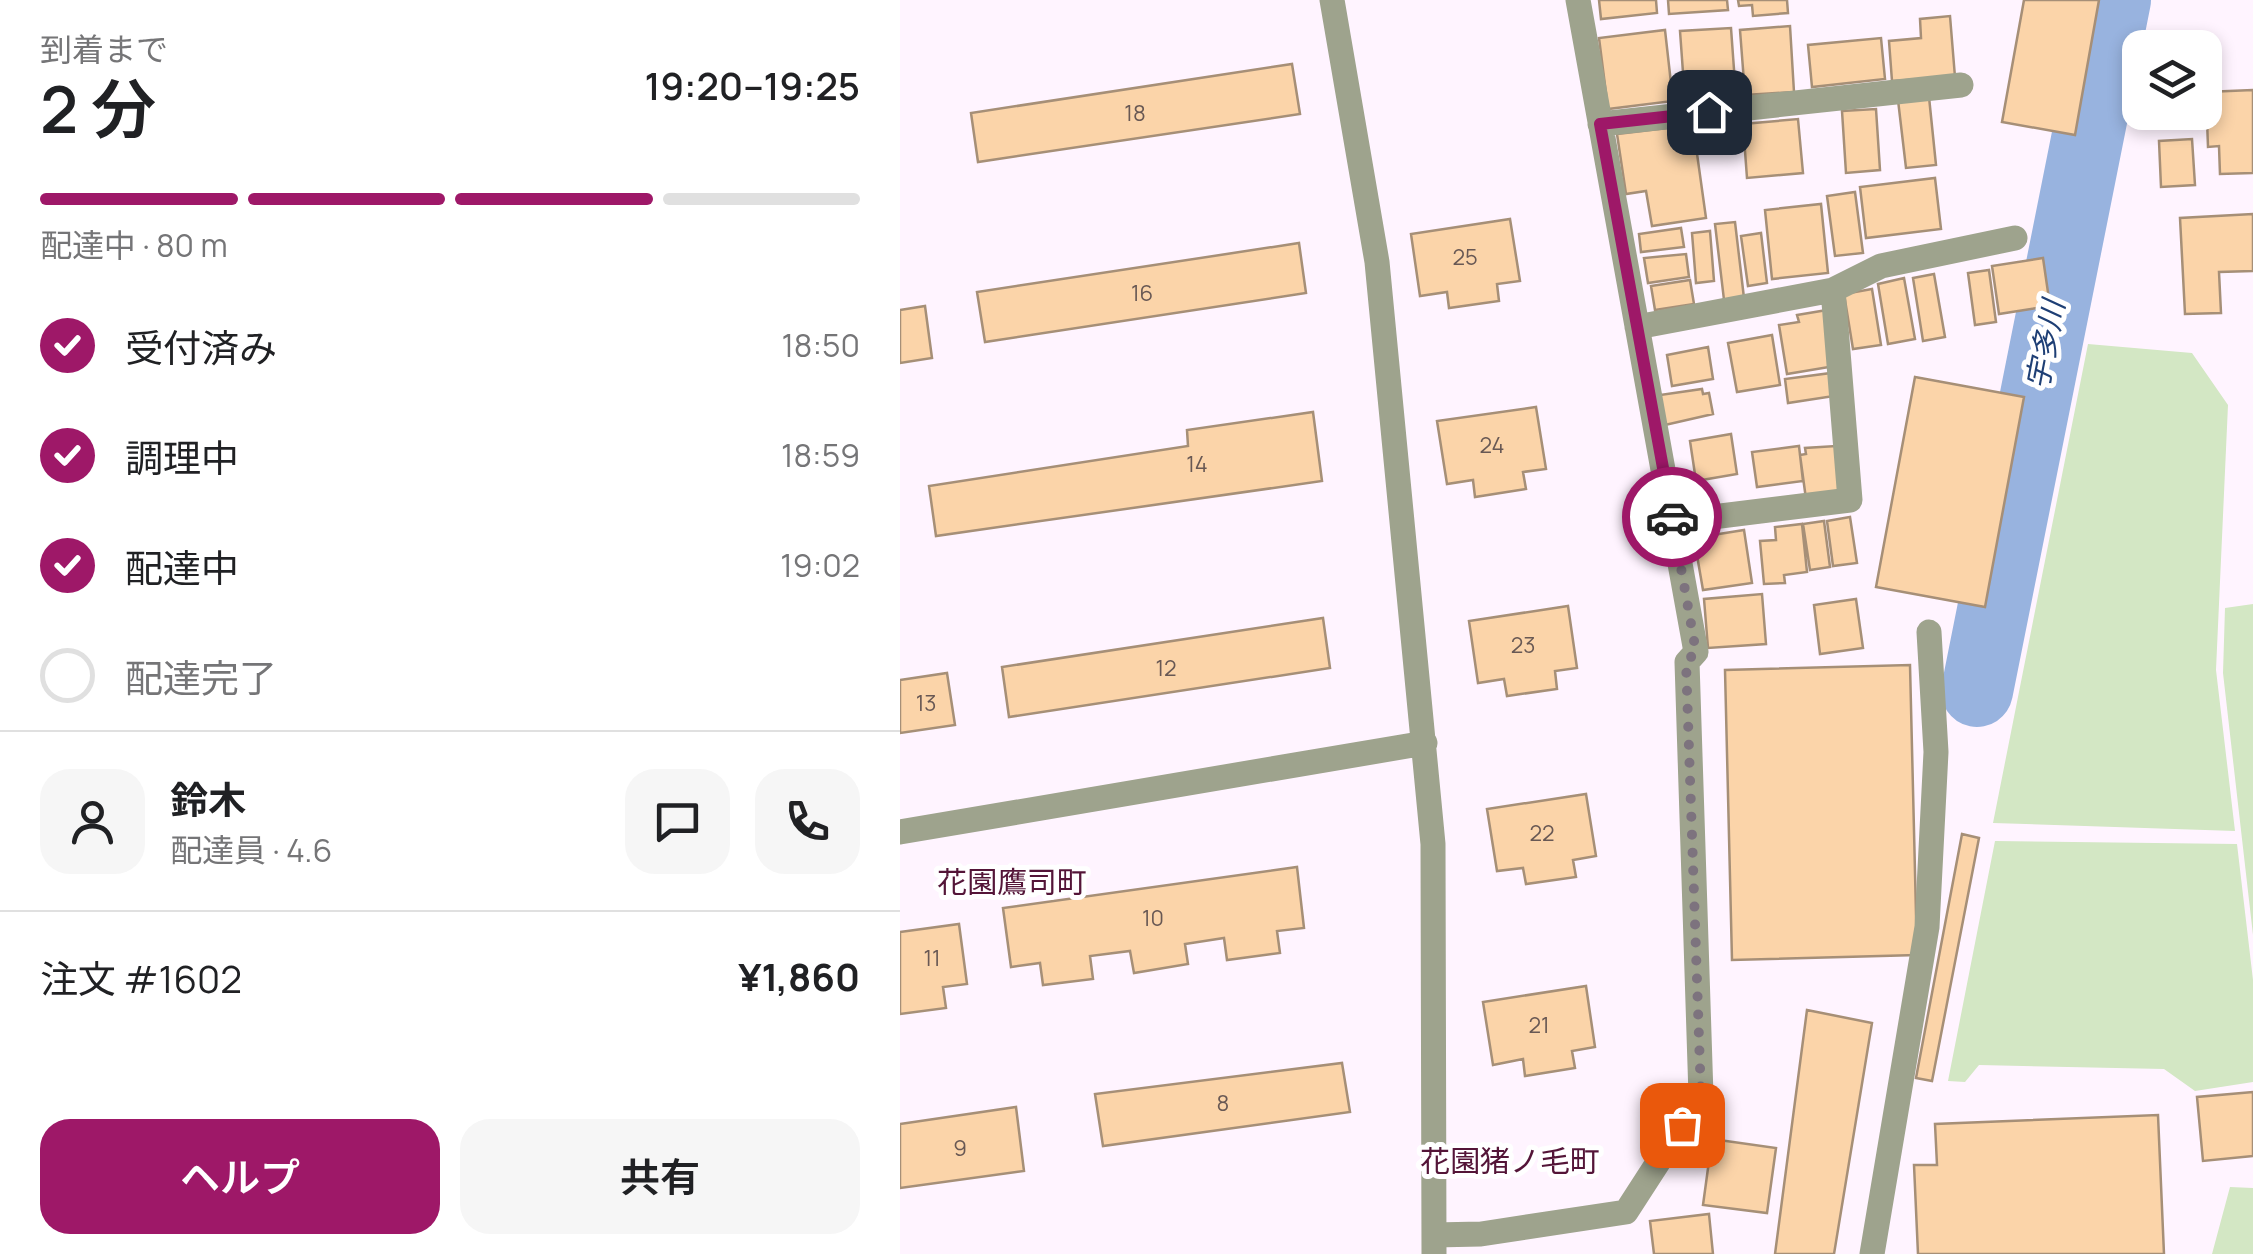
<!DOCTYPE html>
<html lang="ja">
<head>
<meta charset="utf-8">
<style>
	:root { --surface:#fff; --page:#f6f6f6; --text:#202124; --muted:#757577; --line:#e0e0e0; --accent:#9e1868 }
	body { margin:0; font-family:Manrope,"Noto Sans JP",sans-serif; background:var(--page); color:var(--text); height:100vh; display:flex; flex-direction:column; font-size:38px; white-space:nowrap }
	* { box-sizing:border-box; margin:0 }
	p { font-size:32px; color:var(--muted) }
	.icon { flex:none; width:55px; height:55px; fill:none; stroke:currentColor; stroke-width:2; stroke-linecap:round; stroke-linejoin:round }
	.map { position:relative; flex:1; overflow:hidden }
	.side { display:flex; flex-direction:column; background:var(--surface); width:900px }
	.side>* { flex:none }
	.tools { position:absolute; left:1222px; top:30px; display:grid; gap:20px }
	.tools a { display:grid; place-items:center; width:100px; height:100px; border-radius:20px; background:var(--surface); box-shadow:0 5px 15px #0003; font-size:50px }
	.pin { position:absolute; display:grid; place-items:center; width:85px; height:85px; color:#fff; margin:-42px; border-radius:20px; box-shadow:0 5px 15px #0006 }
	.courier { position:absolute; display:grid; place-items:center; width:100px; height:100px; margin:-50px; border:8px solid #9e1868; border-radius:50%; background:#fff; color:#222; box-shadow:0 2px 12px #0007 }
	.summary em { font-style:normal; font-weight:600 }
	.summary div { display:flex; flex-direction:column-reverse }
	.summary { display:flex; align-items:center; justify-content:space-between; height:170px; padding:0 40px }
	h1 { font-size:65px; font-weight:600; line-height:75px }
	.bar { display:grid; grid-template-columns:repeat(4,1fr); gap:15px 10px; align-content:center; height:120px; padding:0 40px }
	.bar i { height:12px; border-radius:8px; background:var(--line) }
	.bar .selected { background:var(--accent) }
	.bar p { grid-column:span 4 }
	.line { display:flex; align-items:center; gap:25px; padding:0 40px; border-top:2px solid var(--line) }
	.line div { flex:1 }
	.round { display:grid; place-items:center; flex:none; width:105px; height:105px; border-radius:30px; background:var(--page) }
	ol { padding:0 40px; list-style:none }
	li { display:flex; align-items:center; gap:30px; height:110px }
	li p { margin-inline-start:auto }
	li .icon { padding:10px; border-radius:50%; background:var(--accent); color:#fff; stroke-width:4 }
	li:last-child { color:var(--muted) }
	li i { width:55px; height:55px; border:5px solid var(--line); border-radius:50% }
	.primary-button { display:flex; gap:20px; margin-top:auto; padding:20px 40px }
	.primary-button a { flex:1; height:115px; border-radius:30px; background:var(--accent); color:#fff; font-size:40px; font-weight:600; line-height:115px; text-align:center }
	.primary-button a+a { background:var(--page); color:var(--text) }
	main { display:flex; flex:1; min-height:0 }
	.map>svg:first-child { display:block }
</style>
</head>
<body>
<main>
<section class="side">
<div class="summary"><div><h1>2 分</h1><p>到着まで</p></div><em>19:20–19:25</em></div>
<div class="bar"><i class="selected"></i><i class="selected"></i><i class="selected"></i><i></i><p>配達中 · 80 m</p></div>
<ol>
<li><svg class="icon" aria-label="check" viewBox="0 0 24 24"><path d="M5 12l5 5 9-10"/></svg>受付済み<p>18:50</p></li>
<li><svg class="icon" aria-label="check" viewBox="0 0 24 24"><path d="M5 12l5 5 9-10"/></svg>調理中<p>18:59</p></li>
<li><svg class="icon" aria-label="check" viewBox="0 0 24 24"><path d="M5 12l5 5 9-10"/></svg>配達中<p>19:02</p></li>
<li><i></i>配達完了</li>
</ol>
<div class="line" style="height:180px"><a class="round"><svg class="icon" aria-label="person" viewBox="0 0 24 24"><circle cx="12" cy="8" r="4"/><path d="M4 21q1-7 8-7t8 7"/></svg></a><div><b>鈴木</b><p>配達員 · 4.6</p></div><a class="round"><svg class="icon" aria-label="chat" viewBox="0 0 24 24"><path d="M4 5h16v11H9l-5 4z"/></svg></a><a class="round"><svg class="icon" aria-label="phone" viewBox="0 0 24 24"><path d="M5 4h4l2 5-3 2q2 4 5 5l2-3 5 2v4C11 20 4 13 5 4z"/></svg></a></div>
<div class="line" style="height:130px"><div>注文 #1602</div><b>¥1,860</b></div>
<div class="primary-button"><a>ヘルプ</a><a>共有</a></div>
</section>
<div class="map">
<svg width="1353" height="1254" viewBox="0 0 1353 1254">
	<rect width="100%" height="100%" fill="#fff4ff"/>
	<path fill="#d3e7c4" d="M 1188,344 L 1292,353 L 1328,405 L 1316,670 L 1335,831 L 1093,823 Z
		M 1353,604 L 1353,935 L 1323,673 L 1325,608 Z
		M 1095,841 L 1337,844 L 1353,980 L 1353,1082 L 1295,1091 L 1264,1069 L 1079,1065 L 1065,1082 L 1048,1081 Z
		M 1330,1187 L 1353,1188 L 1353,1254 L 1312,1254 Z"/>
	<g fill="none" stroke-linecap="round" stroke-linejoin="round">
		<path stroke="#98b3df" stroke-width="72" d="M 1077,691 L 1215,0"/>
	</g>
	<path fill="#fbd4a9" stroke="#a68f77" stroke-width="2.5" d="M 699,0 L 756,0 L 757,13 L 701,19 Z
		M 768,0 L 827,0 L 828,10 L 769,14 Z
		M 838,0 L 887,0 L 888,13 L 853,16 L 852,5 L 839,6 Z
		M 1124,0 L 1199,0 L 1175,135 L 1102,122 Z
		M 1050,16 L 1055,77 L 992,81 L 989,41 L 1021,38 L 1020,19 Z
		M 890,26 L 894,92 L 845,95 L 840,30 Z
		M 831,28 L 836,97 L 785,100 L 780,31 Z
		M 765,30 L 773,101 L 708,109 L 699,38 Z
		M 981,38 L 985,79 L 912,87 L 908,45 Z
		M 392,64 L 400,114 L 78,162 L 71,113 Z
		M 1353,90 L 1353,173 L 1320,174 L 1319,146 L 1308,147 L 1306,92 Z
		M 1029,97 L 1036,165 L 1006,168 L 998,100 Z
		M 976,109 L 980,170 L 946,173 L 942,111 Z
		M 898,119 L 903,173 L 847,178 L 843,124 Z
		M 793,125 L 806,218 L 752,226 L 746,191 L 726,194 L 717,134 Z
		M 1292,139 L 1295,185 L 1261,187 L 1259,141 Z
		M 1035,178 L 1041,229 L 966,238 L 960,187 Z
		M 955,192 L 963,253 L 935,256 L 927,196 Z
		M 921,204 L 928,273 L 872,279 L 865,210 Z
		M 1353,214 L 1353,271 L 1319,272 L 1321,313 L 1285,314 L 1280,218 Z
		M 610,219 L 620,281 L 597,284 L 599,301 L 549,308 L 547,292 L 520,296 L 511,234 Z
		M 835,222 L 844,298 L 824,300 L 815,224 Z
		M 781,228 L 784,247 L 741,252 L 739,234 Z
		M 810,231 L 814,281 L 796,283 L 792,233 Z
		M 861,233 L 867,283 L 848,286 L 841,236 Z
		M 399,243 L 406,293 L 85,342 L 77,292 Z
		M 786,254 L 789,277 L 748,283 L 744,258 Z
		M 1143,258 L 1150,306 L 1099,314 L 1092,266 Z
		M 1089,270 L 1096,322 L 1075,325 L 1068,273 Z
		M 1034,274 L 1045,337 L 1023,341 L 1013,278 Z
		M 1004,278 L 1015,339 L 988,344 L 978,284 Z
		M 790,280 L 794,304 L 755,310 L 751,286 Z
		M 972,289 L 981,345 L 953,349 L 944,294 Z
		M 25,306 L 32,358 L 0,363 L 0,310 Z
		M 927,310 L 935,366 L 887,374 L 879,325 L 899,322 L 897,315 Z
		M 872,335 L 880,385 L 837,392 L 828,343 Z
		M 808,347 L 813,379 L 772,386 L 767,355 Z
		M 931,373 L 934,396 L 888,403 L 885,379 Z
		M 1015,377 L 1124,397 L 1085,607 L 976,587 Z
		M 802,389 L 803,394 L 809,393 L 813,414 L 765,425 L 760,395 Z
		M 636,407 L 646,469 L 623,472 L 626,489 L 575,497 L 573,480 L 547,484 L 537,421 Z
		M 413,412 L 422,481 L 36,536 L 29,486 L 288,446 L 287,430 Z
		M 831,434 L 837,474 L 796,481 L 790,441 Z
		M 899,446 L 903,481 L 857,487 L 852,452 Z
		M 936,446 L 943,494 L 906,499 L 900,455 L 906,454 L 905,448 Z
		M 950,517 L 957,563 L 933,566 L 927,521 Z
		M 924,521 L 930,567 L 910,570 L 903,524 Z
		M 902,524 L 907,572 L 884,575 L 885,583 L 864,584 L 860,541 L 876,540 L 875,527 Z
		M 844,530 L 852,583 L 803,590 L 794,538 Z
		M 862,594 L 866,644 L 808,648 L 804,599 Z
		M 956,599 L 963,648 L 920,654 L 914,605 Z
		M 668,606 L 677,668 L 655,671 L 657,689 L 607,696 L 604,679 L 578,683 L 569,621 Z
		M 423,618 L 430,668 L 109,717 L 102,667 Z
		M 1010,665 L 1017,955 L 832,960 L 825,670 Z
		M 47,673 L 55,725 L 0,733 L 0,680 Z
		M 686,794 L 696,856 L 673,860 L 676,877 L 626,884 L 623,868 L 597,871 L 587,809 Z
		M 1062,834 L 1079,838 L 1032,1081 L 1016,1078 Z
		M 397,867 L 404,928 L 377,931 L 380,953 L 327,960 L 324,938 L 285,944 L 288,964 L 234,973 L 230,951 L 190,956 L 193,979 L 143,985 L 140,963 L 111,967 L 103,908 Z
		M 59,924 L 67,984 L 43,987 L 46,1008 L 0,1014 L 0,932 Z
		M 686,986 L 695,1047 L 672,1051 L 675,1068 L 625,1076 L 623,1059 L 593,1065 L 583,1002 Z
		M 907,1010 L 972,1023 L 934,1254 L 875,1254 Z
		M 442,1063 L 450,1112 L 203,1146 L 195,1094 Z
		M 1353,1092 L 1353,1156 L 1303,1161 L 1297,1097 Z
		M 116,1107 L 124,1171 L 0,1188 L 0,1124 Z
		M 1258,1115 L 1264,1254 L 1018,1254 L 1014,1165 L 1037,1165 L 1035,1124 Z
		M 812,1139 L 876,1148 L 867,1213 L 803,1205 Z
		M 809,1214 L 813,1254 L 754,1254 L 750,1221 Z"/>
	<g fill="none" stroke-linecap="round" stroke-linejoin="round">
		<path stroke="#9ea38d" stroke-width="25" d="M 432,0 L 477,262 L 533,844 L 534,1254
			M 700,124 L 1061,85
			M 737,327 L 933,290 L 981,266 L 1115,238
			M 772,522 L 950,500 L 933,290
			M 0,832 L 525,743
			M 534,1235 L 581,1234 L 726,1212 L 801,1096 L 787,662 L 796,652 L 678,0
			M 972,1254 L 1027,927 L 1036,752 L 1029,632"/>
	</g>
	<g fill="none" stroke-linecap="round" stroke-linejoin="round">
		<path stroke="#7d737e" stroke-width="10" stroke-dasharray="0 18" d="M 772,517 L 796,652 L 786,662 L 801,1096 L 782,1125"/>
		<path stroke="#9e1868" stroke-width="12" d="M 772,517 L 700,124 L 809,112"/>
	</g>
	<g text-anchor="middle" stroke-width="10" stroke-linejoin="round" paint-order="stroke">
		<g font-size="22" fill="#685854">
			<text x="235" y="121">18</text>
			<text x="565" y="265">25</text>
			<text x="242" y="301">16</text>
			<text x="592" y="453">24</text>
			<text x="297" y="472">14</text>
			<text x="623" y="653">23</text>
			<text x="266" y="676">12</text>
			<text x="26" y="711">13</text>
			<text x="642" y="841">22</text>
			<text x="253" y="926">10</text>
			<text x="32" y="966">11</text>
			<text x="639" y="1033">21</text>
			<text x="323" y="1111">8</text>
			<text x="60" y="1156">9</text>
		</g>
		<g font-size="30" font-style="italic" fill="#1e3f75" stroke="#fff">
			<text transform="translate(1146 345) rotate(-79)" y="10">宇多川</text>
		</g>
		<g font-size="30" fill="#541538" stroke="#fff">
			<text x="112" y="893">花園鷹司町</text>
			<text x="610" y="1172">花園猪ノ毛町</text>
		</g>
	</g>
</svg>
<div class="tools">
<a><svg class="icon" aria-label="layers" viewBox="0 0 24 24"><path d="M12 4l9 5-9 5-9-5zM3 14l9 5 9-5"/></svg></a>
</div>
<div class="pin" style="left:782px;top:1125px;background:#ea580c"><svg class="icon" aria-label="bag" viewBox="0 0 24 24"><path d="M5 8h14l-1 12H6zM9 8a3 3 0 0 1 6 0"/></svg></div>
<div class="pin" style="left:809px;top:112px;background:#1f2937"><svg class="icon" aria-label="home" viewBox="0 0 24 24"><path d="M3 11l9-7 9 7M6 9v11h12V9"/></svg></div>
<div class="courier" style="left:772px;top:517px"><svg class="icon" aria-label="car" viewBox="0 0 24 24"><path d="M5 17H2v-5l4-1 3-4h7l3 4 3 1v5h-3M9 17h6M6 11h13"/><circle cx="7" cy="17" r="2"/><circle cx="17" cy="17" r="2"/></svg></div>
</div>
</main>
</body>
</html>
